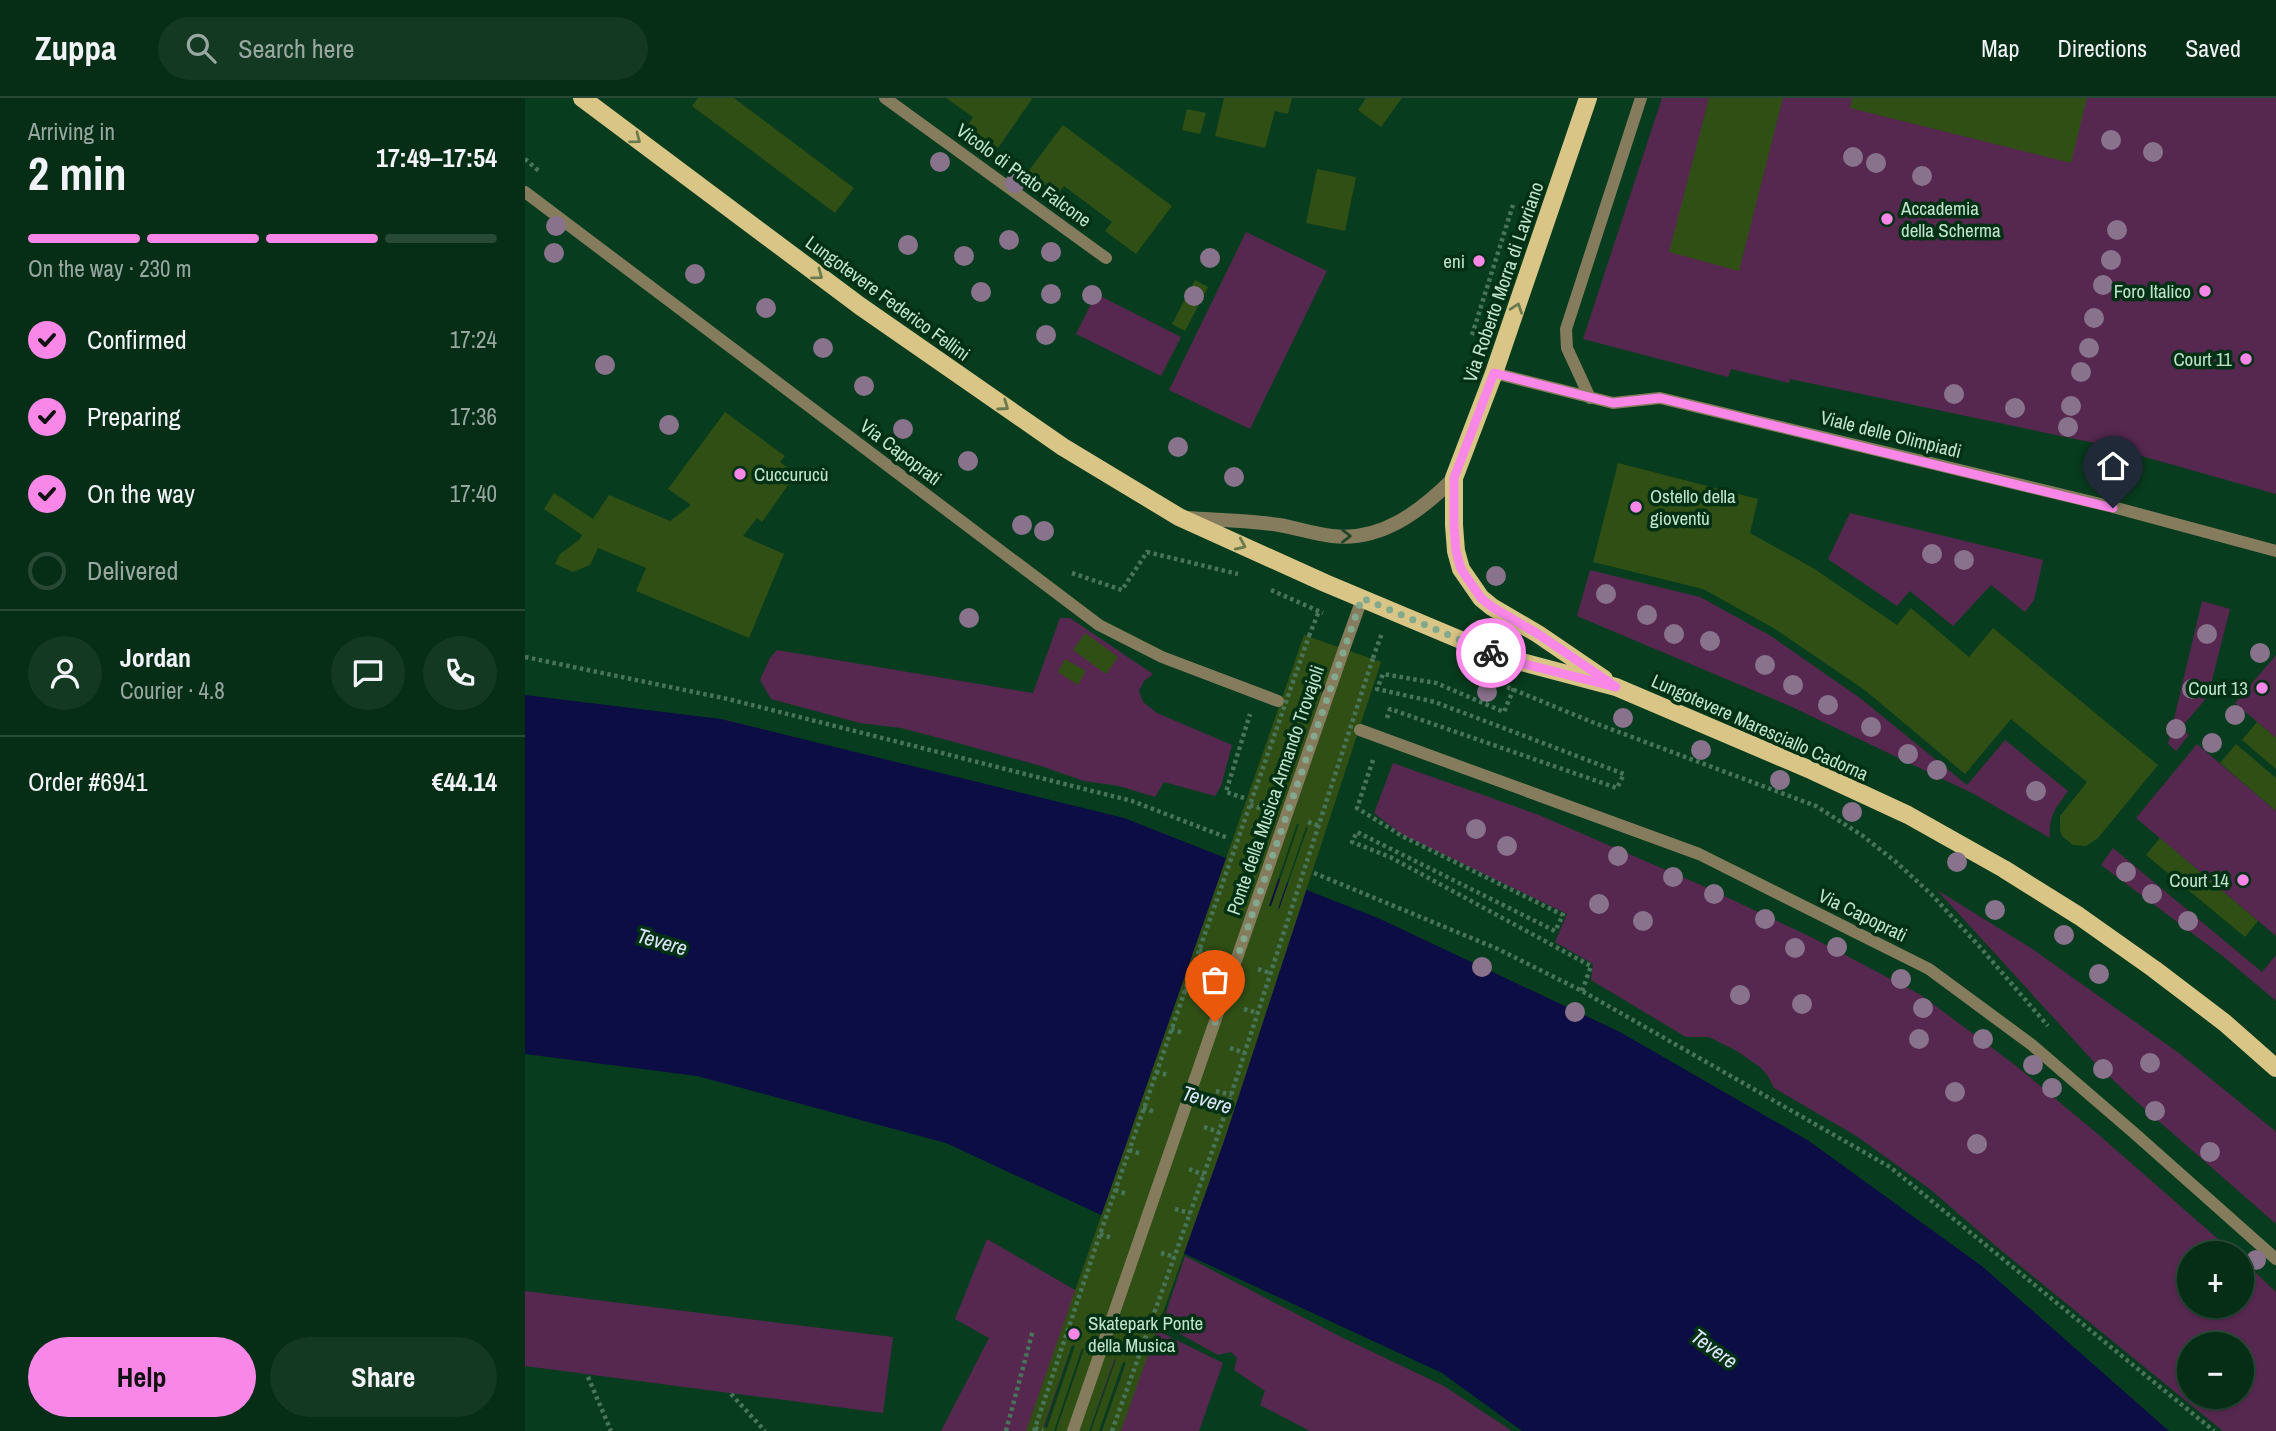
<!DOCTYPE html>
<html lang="en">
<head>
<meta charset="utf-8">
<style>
	:root { --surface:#062d16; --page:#143923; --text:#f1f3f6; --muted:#98a8a1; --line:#274935; --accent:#f987e8 }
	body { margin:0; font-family:"Archivo Narrow",sans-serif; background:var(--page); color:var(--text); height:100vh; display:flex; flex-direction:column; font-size:26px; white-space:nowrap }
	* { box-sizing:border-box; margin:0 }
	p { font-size:23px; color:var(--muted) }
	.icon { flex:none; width:38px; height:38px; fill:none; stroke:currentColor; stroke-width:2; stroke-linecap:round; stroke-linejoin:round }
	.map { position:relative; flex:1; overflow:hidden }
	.drawer { display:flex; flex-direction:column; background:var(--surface); width:525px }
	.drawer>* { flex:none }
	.tools { position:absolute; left:1652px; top:1143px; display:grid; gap:14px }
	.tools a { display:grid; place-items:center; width:77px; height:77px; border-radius:50%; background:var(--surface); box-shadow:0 2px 5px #0004,0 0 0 2px var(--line); font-size:35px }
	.pin { position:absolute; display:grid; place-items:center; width:60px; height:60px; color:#fff; margin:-72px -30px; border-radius:50% 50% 50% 0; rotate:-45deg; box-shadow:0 0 7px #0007 }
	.pin .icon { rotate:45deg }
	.courier { position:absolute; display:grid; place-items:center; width:70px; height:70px; margin:-35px; border:5px solid #f987e8; border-radius:50%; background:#fff; color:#222; box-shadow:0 2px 9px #0007 }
	.head em { font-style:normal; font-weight:700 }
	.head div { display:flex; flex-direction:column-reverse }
	.head { display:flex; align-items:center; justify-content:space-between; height:119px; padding:0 28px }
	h1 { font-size:46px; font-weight:700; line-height:52px }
	.bar { display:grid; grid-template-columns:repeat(4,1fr); gap:10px 7px; align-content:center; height:84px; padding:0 28px }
	.bar i { height:9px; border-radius:5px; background:var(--line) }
	.bar .on { background:var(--accent) }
	.bar p { grid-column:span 4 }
	.line { display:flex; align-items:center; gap:18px; padding:0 28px; border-top:2px solid var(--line) }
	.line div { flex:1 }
	.round { display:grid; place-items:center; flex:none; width:74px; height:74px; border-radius:37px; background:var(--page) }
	ol { padding:0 28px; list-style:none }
	li { display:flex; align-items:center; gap:21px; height:77px }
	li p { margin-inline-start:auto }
	li .icon { padding:7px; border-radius:50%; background:var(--accent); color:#111; stroke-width:4 }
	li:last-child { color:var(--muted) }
	li i { width:38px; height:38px; border:4px solid var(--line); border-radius:50% }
	.cta { display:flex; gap:14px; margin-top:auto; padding:14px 28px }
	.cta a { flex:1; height:80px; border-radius:42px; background:var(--accent); color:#111; font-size:28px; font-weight:700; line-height:80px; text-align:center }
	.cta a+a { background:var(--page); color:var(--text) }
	header { display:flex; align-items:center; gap:42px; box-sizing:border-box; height:98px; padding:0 35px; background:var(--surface); border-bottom:2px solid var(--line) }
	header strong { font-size:33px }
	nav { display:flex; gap:38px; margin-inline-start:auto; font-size:24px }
	.search { width:490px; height:63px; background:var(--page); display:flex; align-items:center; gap:18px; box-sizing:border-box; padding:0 24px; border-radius:38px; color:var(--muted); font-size:26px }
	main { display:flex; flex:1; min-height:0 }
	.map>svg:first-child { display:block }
</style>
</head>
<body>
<header>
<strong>Zuppa</strong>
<div class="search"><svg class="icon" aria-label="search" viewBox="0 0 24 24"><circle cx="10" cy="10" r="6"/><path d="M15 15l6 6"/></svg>Search here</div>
<nav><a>Map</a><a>Directions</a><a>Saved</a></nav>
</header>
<main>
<section class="drawer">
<div class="head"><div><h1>2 min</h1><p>Arriving in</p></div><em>17:49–17:54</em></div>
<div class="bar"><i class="on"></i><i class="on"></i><i class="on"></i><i></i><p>On the way · 230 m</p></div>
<ol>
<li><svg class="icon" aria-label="check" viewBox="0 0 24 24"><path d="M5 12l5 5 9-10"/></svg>Confirmed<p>17:24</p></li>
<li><svg class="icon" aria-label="check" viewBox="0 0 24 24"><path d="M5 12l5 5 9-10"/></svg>Preparing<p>17:36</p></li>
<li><svg class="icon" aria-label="check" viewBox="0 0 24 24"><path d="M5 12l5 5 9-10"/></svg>On the way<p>17:40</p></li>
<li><i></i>Delivered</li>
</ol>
<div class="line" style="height:126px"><a class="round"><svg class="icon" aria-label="person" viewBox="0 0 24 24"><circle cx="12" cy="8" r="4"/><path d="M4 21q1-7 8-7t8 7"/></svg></a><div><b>Jordan</b><p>Courier · 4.8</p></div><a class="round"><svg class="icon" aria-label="chat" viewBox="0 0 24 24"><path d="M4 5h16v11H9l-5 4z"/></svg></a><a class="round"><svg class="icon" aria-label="phone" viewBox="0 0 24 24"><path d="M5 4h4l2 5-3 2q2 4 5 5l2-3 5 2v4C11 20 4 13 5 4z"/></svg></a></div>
<div class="line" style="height:91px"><div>Order #6941</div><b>€44.14</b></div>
<div class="cta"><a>Help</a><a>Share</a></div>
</section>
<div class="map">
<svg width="1751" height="1333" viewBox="0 0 1751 1333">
	<rect width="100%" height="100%" fill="#083c1e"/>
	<path fill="#562850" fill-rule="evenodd" d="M 1137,0 L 1751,0 L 1751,396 L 1574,346 L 1265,281 L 1264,285 L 1206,271 L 1203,279 L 1058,241 Z
		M 721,134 L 802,173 L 725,331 L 644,292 Z
		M 571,196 L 656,239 L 636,278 L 551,236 Z
		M 1325,415 L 1518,462 L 1509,502 L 1500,514 L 1466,487 L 1428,528 L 1385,493 L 1372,508 L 1303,461 Z
		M 1065,472 L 1175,499 L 1246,538 L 1335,600 L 1442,687 L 1480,642 L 1543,693 C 1531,710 1523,718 1525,740 L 1449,696 L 1265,608 L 1052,518 Z
		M 1677,503 L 1705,511 L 1683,598 L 1656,630 L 1664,637 L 1651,653 L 1643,646 Z
		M 535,520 L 545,520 L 628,576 L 619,583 L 614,593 L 618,604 L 632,615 L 707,647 L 696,688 L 690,698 L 639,684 L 630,699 L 594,688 L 559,683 L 516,668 L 422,642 L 376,630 L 335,625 L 246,601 L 235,582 L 245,560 L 252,552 L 508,595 Z
		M 1751,557 L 1751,640 L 1710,605 Z
		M 1672,646 L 1751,713 L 1751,838 L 1611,720 Z
		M 868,665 L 1014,717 L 1178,788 L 1284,838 L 1396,897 L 1490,967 L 1574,1037 L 1709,1155 L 1664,1155 L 1664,1208 L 1717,1208 L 1717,1162 L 1751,1194 L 1751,1333 L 1698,1333 L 1472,1149 L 1406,1092 L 1333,1039 L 1249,990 L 1243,978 L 1235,969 L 1212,953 L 1184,939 L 1161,939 L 1066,882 L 1068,866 L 1030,844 L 1042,816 L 876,736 L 849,715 ZM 1664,1246 L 1717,1246 L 1717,1298 L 1664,1298 Z
		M 1588,750 L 1737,874 L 1751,857 L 1751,903 L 1699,859 L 1576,767 Z
		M 1412,792 L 1506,850 L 1654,955 L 1749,1032 L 1751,1034 L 1751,1126 L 1604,997 L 1568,963 Z
		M 462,1141 L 550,1192 L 698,1265 L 674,1333 L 577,1333 L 601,1265 L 590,1261 L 564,1333 L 531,1333 L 559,1251 L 547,1247 L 519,1329 L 529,1333 L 416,1333 L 464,1240 L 430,1221 Z
		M 660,1158 L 814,1238 L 919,1288 L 987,1333 L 785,1333 L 735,1307 L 740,1293 L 709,1272 L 712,1260 L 706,1254 L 693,1257 L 637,1226 Z
		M 0,1193 L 368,1239 L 358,1315 L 0,1268 Z"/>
	<path fill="#0d0d45" d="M 0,597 L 196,621 L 599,720 L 853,820 L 1095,934 L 1284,1043 L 1458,1169 L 1644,1333 L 997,1333 L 917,1275 L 421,1045 L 172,978 L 0,956 Z"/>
	<path fill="#304f15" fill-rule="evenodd" d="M 173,0 L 209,0 L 329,90 L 310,115 L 167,8 Z
		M 421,0 L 506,0 L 507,1 L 473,50 L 442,28 L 448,19 Z
		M 699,0 L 767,0 L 763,16 L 750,13 L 740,50 L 690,38 Z
		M 841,0 L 877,0 L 856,29 L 833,12 Z
		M 1184,0 L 1258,0 L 1214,173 L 1144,154 Z
		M 1327,0 L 1562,0 L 1546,65 L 1325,10 Z
		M 662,11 L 681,15 L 675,36 L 657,32 Z
		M 538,27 L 647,108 L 611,156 L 580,133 L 587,124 L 539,88 L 532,97 L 502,75 Z
		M 792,71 L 831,79 L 820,133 L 781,125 Z
		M 670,182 L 683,189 L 660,233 L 647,226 Z
		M 200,314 L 260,358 L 255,364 L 271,376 L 237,424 L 232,420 L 218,438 L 259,456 L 224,540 L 111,493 L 121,470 L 73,450 L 65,467 L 48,474 L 30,466 L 35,456 L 54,442 L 57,437 L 19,411 L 29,395 L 68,421 L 84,397 L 145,423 L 166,407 L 143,391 Z
		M 1093,365 L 1233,401 L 1225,435 L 1288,470 L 1372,527 L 1386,510 L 1444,559 L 1468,530 L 1633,667 L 1573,740 L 1561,748 L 1548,747 L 1537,738 L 1535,732 L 1535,718 L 1562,684 L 1486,621 L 1440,676 L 1341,593 L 1250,531 L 1178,491 L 1068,464 Z
		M 560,535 L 593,559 L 581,576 L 548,552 Z
		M 779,537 L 856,564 L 700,1040 L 596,1333 L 577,1333 L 601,1265 L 598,1264 L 574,1333 L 566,1333 L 591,1261 L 589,1261 L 564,1333 L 531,1333 L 559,1251 L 557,1250 L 529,1333 L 501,1333 ZM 740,718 L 742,718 L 714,800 L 712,799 ZM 772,726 L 774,726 L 746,808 L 744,808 ZM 781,729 L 783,729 L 754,811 L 753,811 ZM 547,1247 L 550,1248 L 522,1330 L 518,1329 Z
		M 540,561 L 561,573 L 553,587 L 533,574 Z
		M 1732,624 L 1751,640 L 1751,671 L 1717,642 Z
		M 1711,646 L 1751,680 L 1751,713 L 1695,665 Z
		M 1635,740 L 1733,823 L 1720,839 L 1621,757 Z"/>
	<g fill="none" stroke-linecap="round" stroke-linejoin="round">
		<path stroke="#487559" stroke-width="4.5" stroke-dasharray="3.5 3.5" stroke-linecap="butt" d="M 0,61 L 15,74
			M 947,237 L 988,107
			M 547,475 L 597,492 L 622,454 L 713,476
			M 746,492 L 798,515
			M 784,538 L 794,513
			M 0,559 L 203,601 L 607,703 L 703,740
			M 848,560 L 857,535
			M 982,589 L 1067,624 L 1291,708 L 1338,738 L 1371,764 L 1406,796 L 1454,848 L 1523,928
			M 862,620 L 865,611 L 1092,690 L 1099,676 L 910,604 L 852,591 L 858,576 L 911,585 L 979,614 L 989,590
			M 848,662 L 832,710 L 877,738 L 1038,817 L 1030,833 L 832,734 L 827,744 L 865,759 L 1066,868 L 1057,893
			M 719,700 L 701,694 L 725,616
			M 725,707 L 735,710
			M 783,724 L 795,728
			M 789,775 L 973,851 L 1057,893 L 1365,1069 L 1689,1333
			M 674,852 L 684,855
			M 733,871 L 746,875
			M 659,892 L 671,896
			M 719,911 L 733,915
			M 646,931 L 658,935
			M 705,950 L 720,955
			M 631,974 L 643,977
			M 691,993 L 707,997
			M 618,1010 L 630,1014
			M 679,1029 L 694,1034
			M 604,1052 L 616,1056
			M 664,1071 L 679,1077
			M 590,1092 L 602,1096
			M 650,1111 L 665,1115
			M 575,1136 L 587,1140
			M 636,1155 L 650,1159
			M 63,1279 L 86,1333
			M 206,1296 L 240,1333
			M 510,1330 L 518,1333
			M 481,1333 L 508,1232"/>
		<path stroke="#857c5d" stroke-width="12" d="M 360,0 L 581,160
			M 0,94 L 574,527 L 637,559 L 753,603
			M 969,275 L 1088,305 L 1135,300 L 1588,409 L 1751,453
			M 1065,300 L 1042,250 L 1041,231 L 1116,0
			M 819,551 L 837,501
			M 835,632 L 1174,756 L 1404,871 L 1507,947 L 1608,1034 L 1751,1161"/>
		<path stroke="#857c5d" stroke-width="14" d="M 662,420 C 692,422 724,422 754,427 C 772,430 789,436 807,438 C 856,444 896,413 929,380"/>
		<path stroke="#d9c585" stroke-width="18" d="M 57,0 L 335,208 L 538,349 L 654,419 L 800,485 L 974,558 L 1091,589 L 1288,673 L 1383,717 L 1479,771 L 1554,818 L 1629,871 L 1700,925 L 1751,970
			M 1063,0 L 969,275 L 929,380 L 929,427 L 931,453 L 936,471 L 956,500 L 967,509 L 1013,536 L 1079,581"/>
		<path stroke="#487559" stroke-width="4.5" stroke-dasharray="3.5 3.5" stroke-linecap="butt" d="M 509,1333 L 575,1136 L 784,538
			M 587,1333 L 694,1034 L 848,560"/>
		<path stroke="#857c5d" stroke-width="12" d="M 548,1333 L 819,551"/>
	</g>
	<g fill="#89728b">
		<circle cx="1586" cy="42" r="10"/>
		<circle cx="1628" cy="54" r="10"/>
		<circle cx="1328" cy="59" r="10"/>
		<circle cx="415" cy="64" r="10"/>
		<circle cx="1351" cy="65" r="10"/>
		<circle cx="1397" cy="78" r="10"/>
		<circle cx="490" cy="85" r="10"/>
		<circle cx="31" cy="128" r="10"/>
		<circle cx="1592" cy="132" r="10"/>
		<circle cx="484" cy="142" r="10"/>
		<circle cx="383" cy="147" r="10"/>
		<circle cx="526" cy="154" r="10"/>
		<circle cx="29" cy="155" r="10"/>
		<circle cx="439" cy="158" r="10"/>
		<circle cx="685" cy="160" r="10"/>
		<circle cx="1586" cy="162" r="10"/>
		<circle cx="170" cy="176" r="10"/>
		<circle cx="1578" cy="187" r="10"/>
		<circle cx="456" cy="194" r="10"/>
		<circle cx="526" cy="196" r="10"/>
		<circle cx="567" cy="197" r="10"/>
		<circle cx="669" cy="198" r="10"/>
		<circle cx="241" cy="210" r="10"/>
		<circle cx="1569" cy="220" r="10"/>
		<circle cx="521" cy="237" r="10"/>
		<circle cx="298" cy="250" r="10"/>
		<circle cx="1564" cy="250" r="10"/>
		<circle cx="80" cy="267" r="10"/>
		<circle cx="1556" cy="274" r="10"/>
		<circle cx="339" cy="288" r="10"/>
		<circle cx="1429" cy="296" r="10"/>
		<circle cx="1546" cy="308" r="10"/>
		<circle cx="1490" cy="310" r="10"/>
		<circle cx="144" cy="327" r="10"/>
		<circle cx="1543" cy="329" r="10"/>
		<circle cx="378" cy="331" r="10"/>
		<circle cx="653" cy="349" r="10"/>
		<circle cx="443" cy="363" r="10"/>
		<circle cx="709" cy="379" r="10"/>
		<circle cx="497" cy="427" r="10"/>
		<circle cx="519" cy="433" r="10"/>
		<circle cx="1407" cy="456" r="10"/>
		<circle cx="1439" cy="462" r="10"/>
		<circle cx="971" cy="478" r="10"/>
		<circle cx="1081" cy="496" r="10"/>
		<circle cx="1122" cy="517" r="10"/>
		<circle cx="444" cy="520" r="10"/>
		<circle cx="1149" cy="536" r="10"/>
		<circle cx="1682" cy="536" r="10"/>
		<circle cx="1185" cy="543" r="10"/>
		<circle cx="1735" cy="555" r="10"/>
		<circle cx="1240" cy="567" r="10"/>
		<circle cx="1268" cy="587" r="10"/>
		<circle cx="1667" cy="591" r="10"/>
		<circle cx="962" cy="594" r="10"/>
		<circle cx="1303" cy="607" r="10"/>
		<circle cx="1710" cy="617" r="10"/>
		<circle cx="1098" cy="620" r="10"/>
		<circle cx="1346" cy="629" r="10"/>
		<circle cx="1651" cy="631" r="10"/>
		<circle cx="1687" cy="645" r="10"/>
		<circle cx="1176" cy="652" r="10"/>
		<circle cx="1383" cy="656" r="10"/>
		<circle cx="1412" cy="672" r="10"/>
		<circle cx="1255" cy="682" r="10"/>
		<circle cx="1511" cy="693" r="10"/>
		<circle cx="1327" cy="714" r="10"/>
		<circle cx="951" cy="731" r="10"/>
		<circle cx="982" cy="748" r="10"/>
		<circle cx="1093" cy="758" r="10"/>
		<circle cx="1432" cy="764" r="10"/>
		<circle cx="1601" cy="774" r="10"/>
		<circle cx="1148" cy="779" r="10"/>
		<circle cx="1189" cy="796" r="10"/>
		<circle cx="1627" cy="796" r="10"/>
		<circle cx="1074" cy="806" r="10"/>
		<circle cx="1470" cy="812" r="10"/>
		<circle cx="1240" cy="821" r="10"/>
		<circle cx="1118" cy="823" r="10"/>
		<circle cx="1663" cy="823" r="10"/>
		<circle cx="1539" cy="837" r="10"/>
		<circle cx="1312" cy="849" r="10"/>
		<circle cx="1270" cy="850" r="10"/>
		<circle cx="957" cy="869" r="10"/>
		<circle cx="1574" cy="876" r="10"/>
		<circle cx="1376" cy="881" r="10"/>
		<circle cx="1215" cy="897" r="10"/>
		<circle cx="1277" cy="906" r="10"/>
		<circle cx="1398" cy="910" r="10"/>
		<circle cx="1050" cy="914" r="10"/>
		<circle cx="1394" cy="941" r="10"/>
		<circle cx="1458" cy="941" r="10"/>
		<circle cx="1625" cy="965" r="10"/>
		<circle cx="1508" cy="967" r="10"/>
		<circle cx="1578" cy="971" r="10"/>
		<circle cx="1527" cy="990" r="10"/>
		<circle cx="1430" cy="994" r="10"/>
		<circle cx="1630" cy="1013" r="10"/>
		<circle cx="1452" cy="1046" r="10"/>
		<circle cx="1685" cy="1054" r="10"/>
		<circle cx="1731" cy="1162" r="10"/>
	</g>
	<defs><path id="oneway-chevron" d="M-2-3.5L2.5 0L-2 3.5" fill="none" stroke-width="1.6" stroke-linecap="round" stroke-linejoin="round" transform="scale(1.75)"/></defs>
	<g stroke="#6c7b4d">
		<use href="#oneway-chevron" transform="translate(111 41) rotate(37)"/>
		<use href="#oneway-chevron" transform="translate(293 177) rotate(37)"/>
		<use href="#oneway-chevron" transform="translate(992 210) rotate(-71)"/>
		<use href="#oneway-chevron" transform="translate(479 308) rotate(35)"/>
		<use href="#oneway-chevron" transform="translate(716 447) rotate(24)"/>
	</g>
	<use stroke="#214427" href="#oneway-chevron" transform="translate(821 438)"/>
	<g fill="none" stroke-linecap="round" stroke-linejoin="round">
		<path stroke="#82a98e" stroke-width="7" stroke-dasharray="0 12.6" d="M 690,924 L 837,500 L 966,555"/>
		<path stroke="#f987e8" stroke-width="9" d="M 966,555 L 1000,566 L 1091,589 L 1013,536 L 967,509 L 956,500 L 936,471 L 931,453 L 929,427 L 929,380 L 969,275 L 1088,305 L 1135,300 L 1588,410"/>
	</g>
	<g fill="#f987e8" stroke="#003115" stroke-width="2.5">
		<circle cx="1362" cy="121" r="7"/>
		<circle cx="954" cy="163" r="7"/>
		<circle cx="1680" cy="193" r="7"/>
		<circle cx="1721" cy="261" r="7"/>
		<circle cx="215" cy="376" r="7"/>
		<circle cx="1111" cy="409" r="7"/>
		<circle cx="1737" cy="590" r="7"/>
		<circle cx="1718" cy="782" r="7"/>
		<circle cx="549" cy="1236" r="7"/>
	</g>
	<g text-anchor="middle" stroke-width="7" stroke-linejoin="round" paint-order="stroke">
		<g font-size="19" fill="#c3e3cb" stroke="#003115">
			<text transform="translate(499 77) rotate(36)" y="7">Vicolo di Prato Falcone</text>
			<text transform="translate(978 184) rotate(-71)" y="7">Via Roberto Morra di Lavriano</text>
			<text transform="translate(363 200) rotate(36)" y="7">Lungotevere Federico Fellini</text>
			<text transform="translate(1366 336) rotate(14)" y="7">Viale delle Olimpiadi</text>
			<text transform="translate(376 354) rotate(37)" y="7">Via Capoprati</text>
			<text transform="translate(1235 629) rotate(24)" y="7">Lungotevere Maresciallo Cadorna</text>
			<text transform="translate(750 692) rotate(-71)" y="7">Ponte della Musica Armando Trovajoli</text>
			<text transform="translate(1338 817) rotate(26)" y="7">Via Capoprati</text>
		</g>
		<g font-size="19" fill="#c3e3cb" stroke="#003115" text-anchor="end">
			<text x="1376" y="117" text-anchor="start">Accademia<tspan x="1376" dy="22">della Scherma</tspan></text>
			<text x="940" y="170">eni</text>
			<text x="1666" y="200">Foro Italico</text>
			<text x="1707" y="268">Court 11</text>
			<text x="229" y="383" text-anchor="start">Cuccurucù</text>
			<text x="1125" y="405" text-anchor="start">Ostello della<tspan x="1125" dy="22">gioventù</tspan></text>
			<text x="1723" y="597">Court 13</text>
			<text x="1704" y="789">Court 14</text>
			<text x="563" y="1232" text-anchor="start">Skatepark Ponte<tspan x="563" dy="22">della Musica</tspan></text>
		</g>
		<g font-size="21" font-style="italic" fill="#dee3f6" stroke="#003115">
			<text transform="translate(137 844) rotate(16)" y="7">Tevere</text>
			<text transform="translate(682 1002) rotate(17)" y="7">Tevere</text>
			<text transform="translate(1189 1251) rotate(36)" y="7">Tevere</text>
		</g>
	</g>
</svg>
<div class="tools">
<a>+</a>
<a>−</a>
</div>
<div class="pin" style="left:690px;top:924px;background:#ea580c"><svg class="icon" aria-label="bag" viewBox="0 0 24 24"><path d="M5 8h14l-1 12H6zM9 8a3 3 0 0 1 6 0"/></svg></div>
<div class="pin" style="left:1588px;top:410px;background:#1f2937"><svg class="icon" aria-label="home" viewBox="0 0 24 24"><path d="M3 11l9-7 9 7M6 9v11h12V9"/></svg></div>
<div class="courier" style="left:966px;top:555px"><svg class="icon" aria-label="bike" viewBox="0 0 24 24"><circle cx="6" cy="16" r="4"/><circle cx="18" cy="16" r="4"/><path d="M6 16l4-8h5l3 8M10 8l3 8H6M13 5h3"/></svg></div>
</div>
</main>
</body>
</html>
